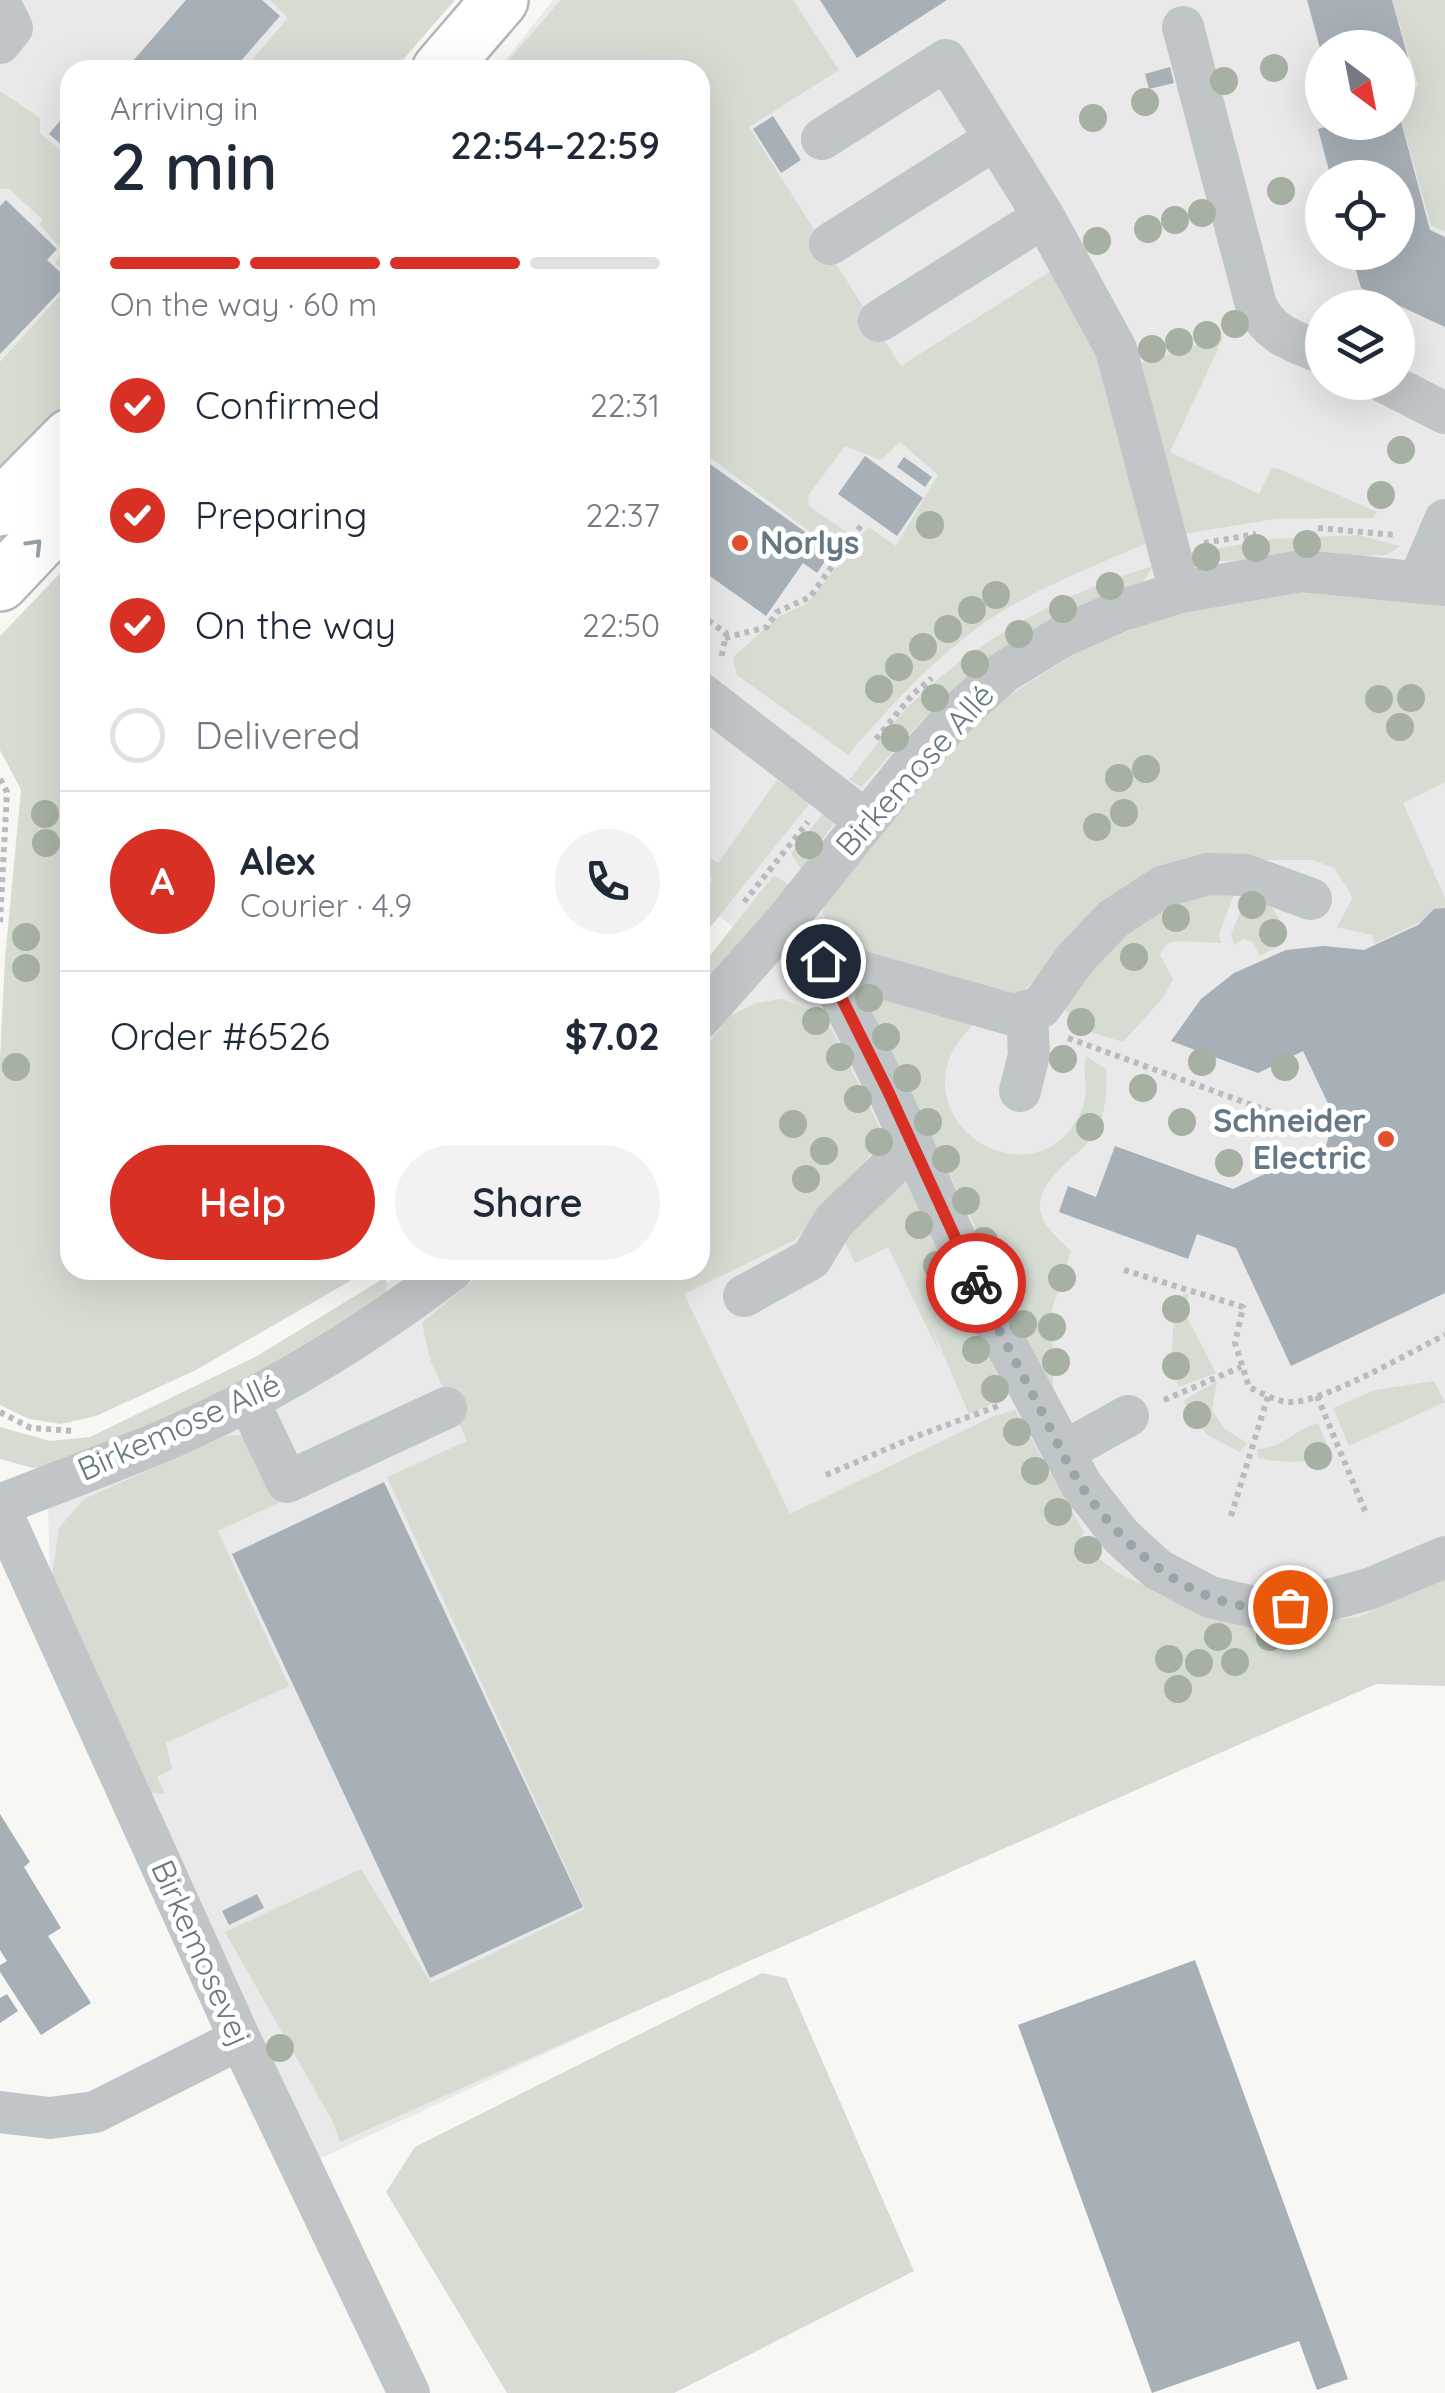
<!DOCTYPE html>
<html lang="en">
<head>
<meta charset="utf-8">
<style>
	:root { --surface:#fff; --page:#f2f2f3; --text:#1f2937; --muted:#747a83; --line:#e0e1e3; --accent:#d93025 }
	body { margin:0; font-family:Quicksand,sans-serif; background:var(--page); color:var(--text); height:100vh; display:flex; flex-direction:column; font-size:38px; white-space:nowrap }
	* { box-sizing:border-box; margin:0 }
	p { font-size:32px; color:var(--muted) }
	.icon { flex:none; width:55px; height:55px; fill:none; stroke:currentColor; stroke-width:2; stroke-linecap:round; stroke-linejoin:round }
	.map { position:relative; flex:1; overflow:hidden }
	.sheet { position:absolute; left:60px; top:60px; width:650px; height:1220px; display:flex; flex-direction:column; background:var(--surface); border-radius:30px; box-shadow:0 10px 40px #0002 }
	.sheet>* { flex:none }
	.needle { width:65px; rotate:148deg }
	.tools { position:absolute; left:1305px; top:30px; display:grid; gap:20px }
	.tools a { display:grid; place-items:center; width:110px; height:110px; border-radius:50%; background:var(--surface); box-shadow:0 10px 40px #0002; font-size:50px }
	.pin { position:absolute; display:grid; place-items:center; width:85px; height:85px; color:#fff; margin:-42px; border:5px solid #fff; border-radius:50%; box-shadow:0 2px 10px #0007 }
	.courier { position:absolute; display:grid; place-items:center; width:100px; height:100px; margin:-50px; border:8px solid #d93025; border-radius:50%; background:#fff; color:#222; box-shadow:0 2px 12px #0007 }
	.overview em { font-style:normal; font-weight:600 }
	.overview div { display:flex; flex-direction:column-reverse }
	.overview { display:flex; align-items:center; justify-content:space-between; height:170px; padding:0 50px }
	h1 { font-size:65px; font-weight:600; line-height:75px }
	.bar { display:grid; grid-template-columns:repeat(4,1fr); gap:15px 10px; align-content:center; height:120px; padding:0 50px }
	.bar i { height:12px; border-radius:8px; background:var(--line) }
	.bar .on { background:var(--accent) }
	.bar p { grid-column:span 4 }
	.line { display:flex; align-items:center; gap:25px; padding:0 50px; border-top:2px solid var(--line) }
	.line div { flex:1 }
	.round { display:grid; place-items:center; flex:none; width:105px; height:105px; border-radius:52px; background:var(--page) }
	ol { padding:0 50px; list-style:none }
	li { display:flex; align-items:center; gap:30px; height:110px }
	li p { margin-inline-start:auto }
	li .icon { padding:10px; border-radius:50%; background:var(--accent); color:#fff; stroke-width:4 }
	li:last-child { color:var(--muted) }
	li i { width:55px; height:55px; border:5px solid var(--line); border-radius:50% }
	.primary-button { display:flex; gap:20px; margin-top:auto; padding:20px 50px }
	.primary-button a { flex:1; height:115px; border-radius:60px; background:var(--accent); color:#fff; font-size:40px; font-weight:600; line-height:115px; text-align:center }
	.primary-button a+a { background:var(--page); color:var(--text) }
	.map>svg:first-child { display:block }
</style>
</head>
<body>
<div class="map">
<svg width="1445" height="2393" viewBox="0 0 1445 2393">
	<rect width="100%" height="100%" fill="#f7f7f4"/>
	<path fill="#e8e9e8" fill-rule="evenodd" d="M 0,0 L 398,0 L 343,70 L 70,70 L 70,350 L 0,420 Z
		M 553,0 L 1445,0 L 1445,1641 L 1372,1668 L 319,2159 L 50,1582 L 47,1465 L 312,1333 L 406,1270 L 700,1270 L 700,977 L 738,931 L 700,900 L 700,70 L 498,70 ZM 1322,48 L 1398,48 L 1398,122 L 1322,122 ZM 1322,178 L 1398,178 L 1398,252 L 1322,252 ZM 1322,308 L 1398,308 L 1398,382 L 1322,382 Z"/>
	<path fill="#d7dcd3" d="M 270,0 L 455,0 L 394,70 L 243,70 L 288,18 Z
		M 561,0 L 793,0 L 839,70 L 749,127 L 901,366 L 1054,269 L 1100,361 L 1147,543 C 1087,569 1020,594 968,635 C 923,670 885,712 848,755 L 737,675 L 733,657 L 778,617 L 808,603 L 868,527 L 896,546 L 938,475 L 900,442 L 881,460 L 845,446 L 808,496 L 809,506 L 848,533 L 837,552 L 700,450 L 700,70 L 500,70 Z
		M 1392,0 L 1445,0 L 1445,232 L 1431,225 L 1398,109 L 1398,95 L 1418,85 Z
		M 0,91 L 40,118 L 40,133 L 70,158 L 70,275 L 55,263 L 63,251 L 40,225 L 42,219 L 9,189 L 0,189 Z
		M 70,284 L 70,413 L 0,484 L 0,362 Z
		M 1224,336 L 1170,452 L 1259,494 L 1272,468 L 1279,469 L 1377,512 L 1373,518 L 1275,519 L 1183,534 L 1141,363 Z
		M 1359,535 L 1400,546 L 1387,555 L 1194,562 L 1189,553 L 1273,539 Z
		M 70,563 L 70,989 L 60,1003 L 70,1011 L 70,1270 L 369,1270 L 196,1370 L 96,1416 L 61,1424 L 29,1419 L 0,1405 L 0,1058 L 5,958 L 21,790 L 0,750 L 0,636 Z
		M 1153,566 L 1143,582 L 926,716 L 861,787 L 849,780 C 870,754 889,725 913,702 C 979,638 1065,592 1153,566 Z
		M 1302,590 L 1445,603 L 1445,782 L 1403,803 L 1445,898 L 1445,910 L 1374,944 L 1373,935 L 1337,927 L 1352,899 L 1350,892 L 1334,868 L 1313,860 L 1223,860 L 1046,969 L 1021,993 L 987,997 L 839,943 L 822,912 L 834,884 L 943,753 L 990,708 L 1082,649 L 1191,607 Z
		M 777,780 L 810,803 L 700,940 L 700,897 L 713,879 L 700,869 L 700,851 L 718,863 Z
		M 831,804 L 835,822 L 801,869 L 791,853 Z
		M 774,875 L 789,885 L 700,995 L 700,968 Z
		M 1249,891 C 1270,903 1287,917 1282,944 L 1260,956 L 1253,942 L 1243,939 L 1234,945 L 1231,934 Z
		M 1235,892 L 1219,934 L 1221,943 L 1177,941 L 1167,944 L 1160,955 L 1173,979 L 1163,998 L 1123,1042 C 1096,1034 1078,1031 1063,1006 L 1107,940 L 1171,899 Z
		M 853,978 L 975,1022 C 967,1032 956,1043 951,1054 C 917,1134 1036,1199 1079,1116 C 1092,1092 1081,1079 1086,1056 L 1106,1069 C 1108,1090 1105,1121 1092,1138 C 1074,1160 1025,1188 1044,1221 C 1050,1232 1062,1242 1071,1251 L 1052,1309 L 1053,1387 L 1046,1385 L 967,1209 Z
		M 782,999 L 812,1011 L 831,1028 L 885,1138 L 795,1240 L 684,1294 L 790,1514 L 994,1416 L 1015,1410 L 1084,1532 L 1078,1543 L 1117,1572 L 1180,1604 L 1316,1622 L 1359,1617 L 1445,1577 L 1445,1686 L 1376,1684 L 340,2142 L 333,2122 L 225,1932 L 361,1869 L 431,1983 L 585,1909 L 387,1477 L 467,1441 L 430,1359 L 422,1323 L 485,1270 L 700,1270 L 700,1054 L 729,1017 L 755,1003 Z
		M 901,1173 L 920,1203 L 1007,1397 L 969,1414 L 932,1328 L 940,1354 L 888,1247 L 855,1263 L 844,1240 Z
		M 386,1277 L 387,1293 L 310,1349 L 71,1465 L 33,1468 L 0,1459 L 0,1427 L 50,1441 L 90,1437 L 257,1356 Z
		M 1188,1294 L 1186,1315 L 1216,1373 L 1179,1387 C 1168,1357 1172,1327 1179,1296 Z
		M 1217,1381 L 1212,1410 L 1225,1429 L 1247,1443 L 1240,1452 L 1207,1435 L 1183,1401 Z
		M 1434,1381 L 1445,1402 L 1349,1446 L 1333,1408 L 1375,1390 Z
		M 1318,1423 L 1331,1454 C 1308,1464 1282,1463 1258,1458 L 1257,1449 C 1281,1449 1296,1429 1318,1423 Z
		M 241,1435 L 258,1452 L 280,1502 L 218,1531 L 289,1686 L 166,1743 L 172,1769 L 157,1777 L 165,1794 L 150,1792 L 52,1576 L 59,1528 L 84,1499 L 225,1436 Z
		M 762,1973 L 786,1978 L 914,2271 L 674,2393 L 507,2393 L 386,2192 L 415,2147 Z"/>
	<path fill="#a7b0b6" d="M 186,0 L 262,0 L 280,16 L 233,70 L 125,70 Z
		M 820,0 L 947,0 L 857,58 Z
		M 1307,0 L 1392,0 L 1414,79 L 1398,84 L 1398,48 L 1320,48 Z
		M 1170,67 L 1174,83 L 1149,89 L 1145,74 Z
		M 70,109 L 70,152 L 49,134 Z
		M 1399,114 L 1430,230 L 1445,237 L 1445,327 L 1361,288 L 1351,252 L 1398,252 L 1398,178 L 1331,178 L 1318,129 L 1344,122 L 1398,122 Z
		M 773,116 L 801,160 L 781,173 L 753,129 Z
		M 6,200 L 57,249 L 47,260 L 70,281 L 0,354 L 0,206 Z
		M 865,456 L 923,498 L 897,536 L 838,494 Z
		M 700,457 L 832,551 L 817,573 L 803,563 L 766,616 L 700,569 Z
		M 904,457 L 932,477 L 925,487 L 897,467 Z
		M 1445,908 L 1445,1293 L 1291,1366 L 1236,1248 L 1197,1234 L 1188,1259 L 1059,1212 L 1068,1186 L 1096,1197 L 1115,1146 L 1233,1189 L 1326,1145 L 1335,1118 L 1303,1051 L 1258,1073 L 1171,1041 L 1201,999 L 1234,973 L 1286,950 L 1324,946 L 1364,950 L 1418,925 L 1434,909 Z
		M 384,1482 L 583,1907 L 430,1978 L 232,1554 Z
		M 0,1814 L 30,1862 L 24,1867 L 61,1928 L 48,1936 L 91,2003 L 41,2035 L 0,1972 L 0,1965 L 7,1961 L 0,1950 Z
		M 257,1894 L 264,1908 L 229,1925 L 222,1911 Z
		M 1195,1960 L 1348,2379 L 1317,2390 L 1299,2341 L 1152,2393 L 1018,2025 Z
		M 7,1994 L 18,2011 L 0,2023 L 0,1998 Z"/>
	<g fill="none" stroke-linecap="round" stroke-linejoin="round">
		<defs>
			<path id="major" d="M 440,70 L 500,0
				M 0,508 L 70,437
				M 0,583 L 70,509"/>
		</defs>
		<use href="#major" stroke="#b2b7bb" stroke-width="60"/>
		<path stroke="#b8bcbf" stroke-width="6" stroke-dasharray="5 5" stroke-linecap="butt" d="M 1318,528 L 1395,535
			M 1204,543 L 1256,534
			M 700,615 L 726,633 L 721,660
			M 725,638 L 767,627 L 777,612 L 810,597 L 863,523
			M 876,739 L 913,694 L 932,678
			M 0,779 L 7,792 L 0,922
			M 744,902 L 808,822
			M 1068,1038 L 1329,1133
			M 1124,1270 L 1243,1307 L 1235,1343 L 1249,1387 C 1262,1393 1278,1403 1293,1402 C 1327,1400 1411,1352 1445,1335
			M 1317,1396 L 1365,1511
			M 1164,1400 L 1241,1367
			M 0,1412 L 31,1428 L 75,1431
			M 826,1475 L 917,1436 L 998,1406
			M 1231,1516 L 1268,1396"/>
		<path stroke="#c0c5c8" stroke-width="42" d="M 0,4 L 12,28 L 0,43
			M 1183,27 L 1256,305 C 1269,335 1294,341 1322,353
			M 822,139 L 946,60 L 1044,217 L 1116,349 L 1180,592
			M 830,244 L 995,139
			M 879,321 L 1044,217
			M 1384,382 L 1445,413
			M 1419,581 L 1445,520
			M 700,693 L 866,821
			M 785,922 L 823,961 L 888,1091 L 990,1315 L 1082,1486 L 1121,1536 L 1157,1569 L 1210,1597 L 1267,1610 L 1314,1604 L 1369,1589 L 1445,1557
			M 823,961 L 1013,1015 L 1041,1007 L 1075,959 L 1113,919 L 1162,887 L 1208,874 L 1245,875 L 1311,899
			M 700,1018 L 785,922 L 906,771 L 957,714 L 1004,672 L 1063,636 L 1120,611 L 1180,592 L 1302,571 L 1445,585
			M 1020,1091 L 1029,1055 L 1027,1011
			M 744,1296 L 811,1259 L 834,1221 L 913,1145
			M 248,1400 L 287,1482 L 446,1408
			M 1063,1452 L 1128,1416
			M 0,1505 C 64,1479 130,1457 192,1428 C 283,1386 372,1331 452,1270
			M 0,1509 L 240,2039 L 409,2393
			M 0,2112 L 50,2118 L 95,2112 L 240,2039"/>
		<use href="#major" stroke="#fff" stroke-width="55"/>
	</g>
	<g fill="#a7b1a3">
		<circle cx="1274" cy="68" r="14"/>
		<circle cx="1224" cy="81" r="14"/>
		<circle cx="1145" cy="102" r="14"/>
		<circle cx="1093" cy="118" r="14"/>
		<circle cx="1281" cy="191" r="14"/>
		<circle cx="1202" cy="213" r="14"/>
		<circle cx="1175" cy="220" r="14"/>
		<circle cx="1148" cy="229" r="14"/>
		<circle cx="1097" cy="241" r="14"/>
		<circle cx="1235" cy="324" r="14"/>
		<circle cx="1207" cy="335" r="14"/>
		<circle cx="1179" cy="342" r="14"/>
		<circle cx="1152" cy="349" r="14"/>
		<circle cx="1401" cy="450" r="14"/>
		<circle cx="1381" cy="495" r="14"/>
		<circle cx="930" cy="525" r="14"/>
		<circle cx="1307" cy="544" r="14"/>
		<circle cx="1256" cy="548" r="14"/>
		<circle cx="1206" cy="557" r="14"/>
		<circle cx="1110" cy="586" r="14"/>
		<circle cx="996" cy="595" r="14"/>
		<circle cx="1063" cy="609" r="14"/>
		<circle cx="972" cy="610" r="14"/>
		<circle cx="948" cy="629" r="14"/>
		<circle cx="1019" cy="634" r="14"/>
		<circle cx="923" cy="647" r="14"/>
		<circle cx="975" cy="664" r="14"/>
		<circle cx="899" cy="667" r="14"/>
		<circle cx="879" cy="689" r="14"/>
		<circle cx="935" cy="698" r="14"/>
		<circle cx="1411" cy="698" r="14"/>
		<circle cx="1379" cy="699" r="14"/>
		<circle cx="1400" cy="727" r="14"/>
		<circle cx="895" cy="738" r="14"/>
		<circle cx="1146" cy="769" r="14"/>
		<circle cx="1119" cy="778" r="14"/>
		<circle cx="1124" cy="813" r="14"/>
		<circle cx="45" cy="814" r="14"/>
		<circle cx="1097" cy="827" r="14"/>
		<circle cx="46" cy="843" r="14"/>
		<circle cx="809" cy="845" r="14"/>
		<circle cx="1252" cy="905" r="14"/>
		<circle cx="1176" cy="918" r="14"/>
		<circle cx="1273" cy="933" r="14"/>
		<circle cx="26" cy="937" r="14"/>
		<circle cx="1134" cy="957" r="14"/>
		<circle cx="26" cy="968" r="14"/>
		<circle cx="869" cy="998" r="14"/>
		<circle cx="816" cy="1021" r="14"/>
		<circle cx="1081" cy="1022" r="14"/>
		<circle cx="886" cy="1037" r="14"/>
		<circle cx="840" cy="1057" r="14"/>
		<circle cx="1063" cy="1059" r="14"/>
		<circle cx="1202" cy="1062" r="14"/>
		<circle cx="16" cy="1067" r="14"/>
		<circle cx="1285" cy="1067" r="14"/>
		<circle cx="907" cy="1078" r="14"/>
		<circle cx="1143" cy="1088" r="14"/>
		<circle cx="858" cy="1099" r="14"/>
		<circle cx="928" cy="1122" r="14"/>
		<circle cx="1182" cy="1122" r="14"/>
		<circle cx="793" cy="1124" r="14"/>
		<circle cx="1090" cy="1127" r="14"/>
		<circle cx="879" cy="1142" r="14"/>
		<circle cx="824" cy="1151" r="14"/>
		<circle cx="946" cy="1159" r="14"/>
		<circle cx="1229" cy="1163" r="14"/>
		<circle cx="806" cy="1179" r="14"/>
		<circle cx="966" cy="1201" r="14"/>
		<circle cx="919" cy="1225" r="14"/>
		<circle cx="984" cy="1241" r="14"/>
		<circle cx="937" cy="1265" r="14"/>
		<circle cx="1062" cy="1278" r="14"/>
		<circle cx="1005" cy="1285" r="14"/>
		<circle cx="955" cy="1303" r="14"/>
		<circle cx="1176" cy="1309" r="14"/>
		<circle cx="1023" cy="1324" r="14"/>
		<circle cx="1052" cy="1327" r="14"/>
		<circle cx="976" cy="1350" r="14"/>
		<circle cx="1056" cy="1362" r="14"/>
		<circle cx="1176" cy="1366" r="14"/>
		<circle cx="995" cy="1389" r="14"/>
		<circle cx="1197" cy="1415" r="14"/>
		<circle cx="1017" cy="1432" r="14"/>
		<circle cx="1318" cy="1456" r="14"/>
		<circle cx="1035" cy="1471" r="14"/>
		<circle cx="1058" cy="1512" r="14"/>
		<circle cx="1088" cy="1550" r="14"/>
		<circle cx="1218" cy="1637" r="14"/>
		<circle cx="1270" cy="1637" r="14"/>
		<circle cx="1169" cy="1659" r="14"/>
		<circle cx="1235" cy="1662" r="14"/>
		<circle cx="1199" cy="1663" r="14"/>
		<circle cx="1178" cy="1689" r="14"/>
		<circle cx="280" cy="2048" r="14"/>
	</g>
	<defs><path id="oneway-chevron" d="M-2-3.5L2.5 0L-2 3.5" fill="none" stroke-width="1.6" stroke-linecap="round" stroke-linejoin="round" transform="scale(2.5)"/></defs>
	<use stroke="#94a0aa" href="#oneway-chevron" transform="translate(35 546) rotate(-46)"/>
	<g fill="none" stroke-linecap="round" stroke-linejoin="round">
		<path stroke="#99a4ac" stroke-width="10" stroke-dasharray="0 18" d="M 976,1283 C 994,1322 1015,1360 1035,1399 C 1051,1428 1064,1460 1082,1487 C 1128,1555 1204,1618 1290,1607"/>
		<path stroke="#d93025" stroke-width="12" d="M 823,961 L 888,1091 L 976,1283"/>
	</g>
	<g fill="#e34f29" stroke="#fff" stroke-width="4">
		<circle cx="740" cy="543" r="10"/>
		<circle cx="1386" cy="1139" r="10"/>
	</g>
	<g text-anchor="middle" stroke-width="10" stroke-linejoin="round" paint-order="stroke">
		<g font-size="32" font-weight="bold" fill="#667885" stroke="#fff" text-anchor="start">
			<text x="760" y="554">Norlys</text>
			<text x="1366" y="1132" text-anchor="end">Schneider<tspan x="1366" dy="37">Electric</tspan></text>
		</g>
		<g font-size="32" fill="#667885" stroke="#fff">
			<text transform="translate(915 770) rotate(-48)" y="11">Birkemose Allé</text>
			<text transform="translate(179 1427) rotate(-24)" y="11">Birkemose Allé</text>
			<text transform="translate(201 1953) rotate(66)" y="11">Birkemosevej</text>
		</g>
	</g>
</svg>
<div class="tools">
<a><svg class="needle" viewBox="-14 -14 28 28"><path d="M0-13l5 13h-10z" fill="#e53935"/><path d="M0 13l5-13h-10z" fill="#747a83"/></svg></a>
<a><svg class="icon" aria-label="locate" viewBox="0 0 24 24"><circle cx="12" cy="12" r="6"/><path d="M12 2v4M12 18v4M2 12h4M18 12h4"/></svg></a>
<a><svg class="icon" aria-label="layers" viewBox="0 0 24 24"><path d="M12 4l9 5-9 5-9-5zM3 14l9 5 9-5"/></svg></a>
</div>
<div class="pin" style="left:1290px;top:1607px;background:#ea580c"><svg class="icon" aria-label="bag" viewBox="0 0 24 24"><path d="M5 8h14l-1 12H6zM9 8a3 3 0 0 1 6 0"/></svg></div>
<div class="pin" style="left:823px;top:961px;background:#1f2937"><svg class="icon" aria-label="home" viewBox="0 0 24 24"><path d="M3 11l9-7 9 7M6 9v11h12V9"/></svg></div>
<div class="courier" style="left:976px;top:1283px"><svg class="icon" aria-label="bike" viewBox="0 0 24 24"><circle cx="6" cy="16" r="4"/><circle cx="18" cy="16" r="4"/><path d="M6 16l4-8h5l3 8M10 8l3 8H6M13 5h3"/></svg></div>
<section class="sheet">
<div class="overview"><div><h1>2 min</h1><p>Arriving in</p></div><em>22:54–22:59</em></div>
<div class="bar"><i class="on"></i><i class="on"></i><i class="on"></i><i></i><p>On the way · 60 m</p></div>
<ol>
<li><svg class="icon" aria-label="check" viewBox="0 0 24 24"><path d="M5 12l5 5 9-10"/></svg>Confirmed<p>22:31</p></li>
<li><svg class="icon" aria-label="check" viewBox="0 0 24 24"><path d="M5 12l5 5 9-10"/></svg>Preparing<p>22:37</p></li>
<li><svg class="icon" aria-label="check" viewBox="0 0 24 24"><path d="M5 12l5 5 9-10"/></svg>On the way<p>22:50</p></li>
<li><i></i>Delivered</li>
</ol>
<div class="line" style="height:180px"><b class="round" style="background:var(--accent);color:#fff">A</b><div><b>Alex</b><p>Courier · 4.9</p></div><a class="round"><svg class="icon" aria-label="phone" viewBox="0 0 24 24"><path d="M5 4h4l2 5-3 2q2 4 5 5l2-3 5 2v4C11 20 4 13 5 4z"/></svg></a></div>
<div class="line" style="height:130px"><div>Order #6526</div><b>$7.02</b></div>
<div class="primary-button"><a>Help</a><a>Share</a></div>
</section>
</div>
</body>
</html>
